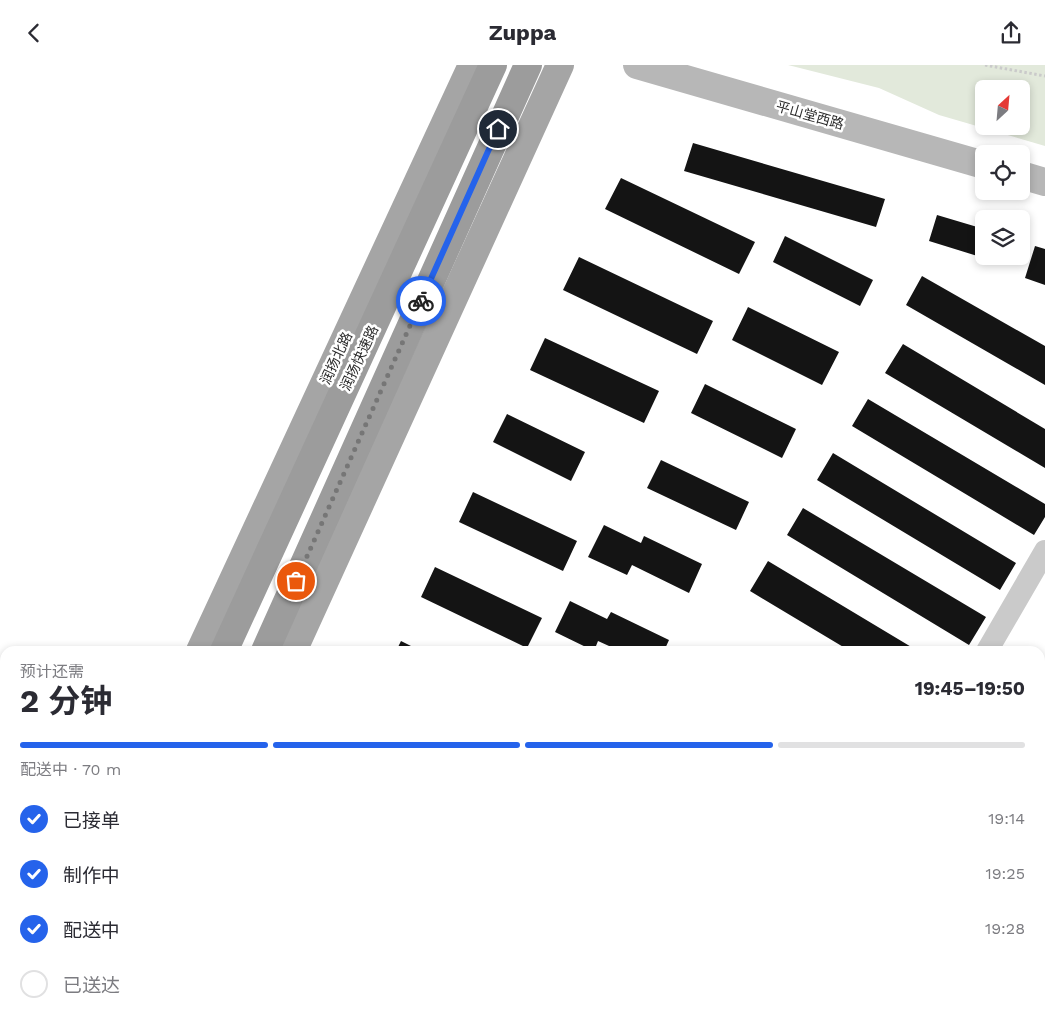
<!DOCTYPE html>
<html lang="zh">
<head>
<meta charset="utf-8">
<style>
	:root { --surface:#fff; --page:#f7f7f7; --text:#2b2b33; --muted:#7c7c81; --line:#e1e1e2; --accent:#2563eb }
	body { margin:0; font-family:"Work Sans","Noto Sans SC",sans-serif; background:var(--page); color:var(--text); height:100vh; display:flex; flex-direction:column; font-size:19px; white-space:nowrap }
	* { box-sizing:border-box; margin:0 }
	p { font-size:16px; color:var(--muted) }
	.icon { flex:none; width:28px; height:28px; fill:none; stroke:currentColor; stroke-width:2; stroke-linecap:round; stroke-linejoin:round }
	.map { position:relative; flex:1; overflow:hidden }
	.panel { position:absolute; left:0px; top:581px; width:1045px; height:376px; display:flex; flex-direction:column; background:var(--surface); border-radius:15px 15px 0 0; box-shadow:0 2px 8px #0003 }
	.panel>* { flex:none }
	.needle { width:32px; rotate:26deg }
	.tools { position:absolute; left:975px; top:15px; display:grid; gap:10px }
	.tools a { display:grid; place-items:center; width:55px; height:55px; border-radius:8px; background:var(--surface); box-shadow:0 2px 8px #0003; font-size:25px }
	.pin { position:absolute; display:grid; place-items:center; width:42px; height:42px; color:#fff; margin:-21px; border:2px solid #fff; border-radius:50%; box-shadow:0 1px 5px #0007 }
	.courier { position:absolute; display:grid; place-items:center; width:50px; height:50px; margin:-25px; border:4px solid #2563eb; border-radius:50%; background:#fff; color:#222; box-shadow:0 1px 6px #0007 }
	.overview em { font-style:normal; font-weight:700 }
	.overview div { display:flex; flex-direction:column-reverse }
	.overview { display:flex; align-items:center; justify-content:space-between; height:85px; padding:0 20px }
	h1 { font-size:32px; font-weight:700; line-height:38px }
	.bar { display:grid; grid-template-columns:repeat(4,1fr); gap:8px 5px; align-content:center; height:60px; padding:0 20px }
	.bar i { height:6px; border-radius:4px; background:var(--line) }
	.bar .active { background:var(--accent) }
	.bar p { grid-column:span 4 }
	ol { padding:0 20px; list-style:none }
	li { display:flex; align-items:center; gap:15px; height:55px }
	li p { margin-inline-start:auto }
	li .icon { padding:5px; border-radius:50%; background:var(--accent); color:#fff; stroke-width:4 }
	li:last-child { color:var(--muted) }
	li i { width:28px; height:28px; border:2px solid var(--line); border-radius:50% }
	header { display:flex; justify-content:space-between; align-items:center; height:65px; padding:0 20px; background:var(--surface); font-size:22px; font-weight:700 }
	.map>svg:first-child { display:block }
</style>
</head>
<body>
<header><svg class="icon" aria-label="back" viewBox="0 0 24 24"><path d="M15 5l-7 7 7 7"/></svg>Zuppa<svg class="icon" aria-label="share" viewBox="0 0 24 24"><path d="M12 15V3M7 8l5-5 5 5M5 13v7h14v-7"/></svg></header>
<div class="map">
<svg width="1045" height="957" viewBox="0 0 1045 957">
	<rect width="100%" height="100%" fill="#fff"/>
	<path fill="#e2e9db" fill-rule="evenodd" d="M 788,0 L 1045,0 L 1045,81 L 939,50 L 879,23 ZM 984,24 L 1021,24 L 1021,61 L 984,61 Z"/>
	<path fill="#141414" d="M 693,78 L 885,134 L 876,162 L 684,106 Z
		M 621,113 L 755,177 L 739,209 L 605,144 Z
		M 937,150 L 984,164 L 984,191 L 1002,191 L 1000,198 L 929,176 Z
		M 785,171 L 873,215 L 860,241 L 773,197 Z
		M 1035,181 L 1045,184 L 1045,220 L 1025,213 Z
		M 579,192 L 713,256 L 697,289 L 563,225 Z
		M 922,211 L 1045,281 L 1045,320 L 906,240 Z
		M 748,242 L 839,287 L 822,320 L 732,275 Z
		M 545,273 L 659,326 L 644,358 L 530,305 Z
		M 903,279 L 1045,364 L 1045,403 L 885,308 Z
		M 705,319 L 796,364 L 782,393 L 691,348 Z
		M 868,334 L 1045,439 L 1045,452 L 1034,470 L 852,361 Z
		M 507,349 L 585,387 L 571,416 L 493,377 Z
		M 833,388 L 1016,498 L 1000,525 L 817,415 Z
		M 661,395 L 749,437 L 736,465 L 647,423 Z
		M 473,427 L 577,476 L 563,506 L 459,457 Z
		M 803,443 L 986,552 L 969,580 L 787,470 Z
		M 604,460 L 641,478 L 644,471 L 702,499 L 689,528 L 632,500 L 627,510 L 588,492 Z
		M 768,496 L 918,586 L 850,586 L 750,526 Z
		M 435,502 L 542,553 L 527,583 L 421,532 Z
		M 570,536 L 607,554 L 611,547 L 669,575 L 664,586 L 620,586 L 598,576 L 594,586 L 555,567 Z
		M 401,576 L 421,586 L 396,586 Z
		M 1040,805 L 1045,805 L 1045,845 L 1040,845 Z
		M 1040,895 L 1045,895 L 1045,934 L 1040,933 Z"/>
	<g fill="none" stroke-linecap="round" stroke-linejoin="round">
		<path stroke="#cacaca" stroke-width="3" stroke-dasharray="2.5 2.5" stroke-linecap="butt" d="M 985,0 L 1045,11"/>
		<path stroke="#cacaca" stroke-width="22" d="M 987,586 L 1045,486"/>
		<path stroke="#cacaca" stroke-width="28" d="M 0,772 L 5,775"/>
		<path stroke="#b7b7b7" stroke-width="28" d="M 637,0 L 984,100
			M 1021,110 L 1045,117"/>
		<path stroke="#a5a5a5" stroke-width="28" d="M 200,586 L 472,0
			M 293,586 L 560,0
			M 25,957 L 27,952
			M 122,957 L 124,952"/>
		<path stroke="#9c9c9c" stroke-width="28" d="M 224,586 L 493,0
			M 265,586 L 528,0
			M 53,957 L 55,952
			M 90,957 L 93,952"/>
	</g>
	<g fill="none" stroke-linecap="round" stroke-linejoin="round">
		<path stroke="#767676" stroke-width="5" stroke-dasharray="0 9" d="M 296,516 L 421,236"/>
		<path stroke="#2563eb" stroke-width="6" d="M 421,236 L 498,64"/>
	</g>
	<g text-anchor="middle" stroke-width="5" stroke-linejoin="round" paint-order="stroke">
		<g font-size="14" fill="#2d2d2d" stroke="#fff">
			<text transform="translate(810 50) rotate(16)" y="5">平山堂西路</text>
			<text transform="translate(336 293) rotate(-65)" y="5">润扬北路</text>
			<text transform="translate(359 293) rotate(-65)" y="5">润扬快速路</text>
		</g>
	</g>
</svg>
<div class="tools">
<a><svg class="needle" viewBox="-14 -14 28 28"><path d="M0-13l5 13h-10z" fill="#e53935"/><path d="M0 13l5-13h-10z" fill="#7c7c81"/></svg></a>
<a><svg class="icon" aria-label="locate" viewBox="0 0 24 24"><circle cx="12" cy="12" r="6"/><path d="M12 2v4M12 18v4M2 12h4M18 12h4"/></svg></a>
<a><svg class="icon" aria-label="layers" viewBox="0 0 24 24"><path d="M12 4l9 5-9 5-9-5zM3 14l9 5 9-5"/></svg></a>
</div>
<div class="pin" style="left:296px;top:516px;background:#ea580c"><svg class="icon" aria-label="bag" viewBox="0 0 24 24"><path d="M5 8h14l-1 12H6zM9 8a3 3 0 0 1 6 0"/></svg></div>
<div class="pin" style="left:498px;top:64px;background:#1f2937"><svg class="icon" aria-label="home" viewBox="0 0 24 24"><path d="M3 11l9-7 9 7M6 9v11h12V9"/></svg></div>
<div class="courier" style="left:421px;top:236px"><svg class="icon" aria-label="bike" viewBox="0 0 24 24"><circle cx="6" cy="16" r="4"/><circle cx="18" cy="16" r="4"/><path d="M6 16l4-8h5l3 8M10 8l3 8H6M13 5h3"/></svg></div>
<section class="panel">
<div class="overview"><div><h1>2 分钟</h1><p>预计还需</p></div><em>19:45–19:50</em></div>
<div class="bar"><i class="active"></i><i class="active"></i><i class="active"></i><i></i><p>配送中 · 70 m</p></div>
<ol>
<li><svg class="icon" aria-label="check" viewBox="0 0 24 24"><path d="M5 12l5 5 9-10"/></svg>已接单<p>19:14</p></li>
<li><svg class="icon" aria-label="check" viewBox="0 0 24 24"><path d="M5 12l5 5 9-10"/></svg>制作中<p>19:25</p></li>
<li><svg class="icon" aria-label="check" viewBox="0 0 24 24"><path d="M5 12l5 5 9-10"/></svg>配送中<p>19:28</p></li>
<li><i></i>已送达</li>
</ol>
</section>
</div>
</body>
</html>
